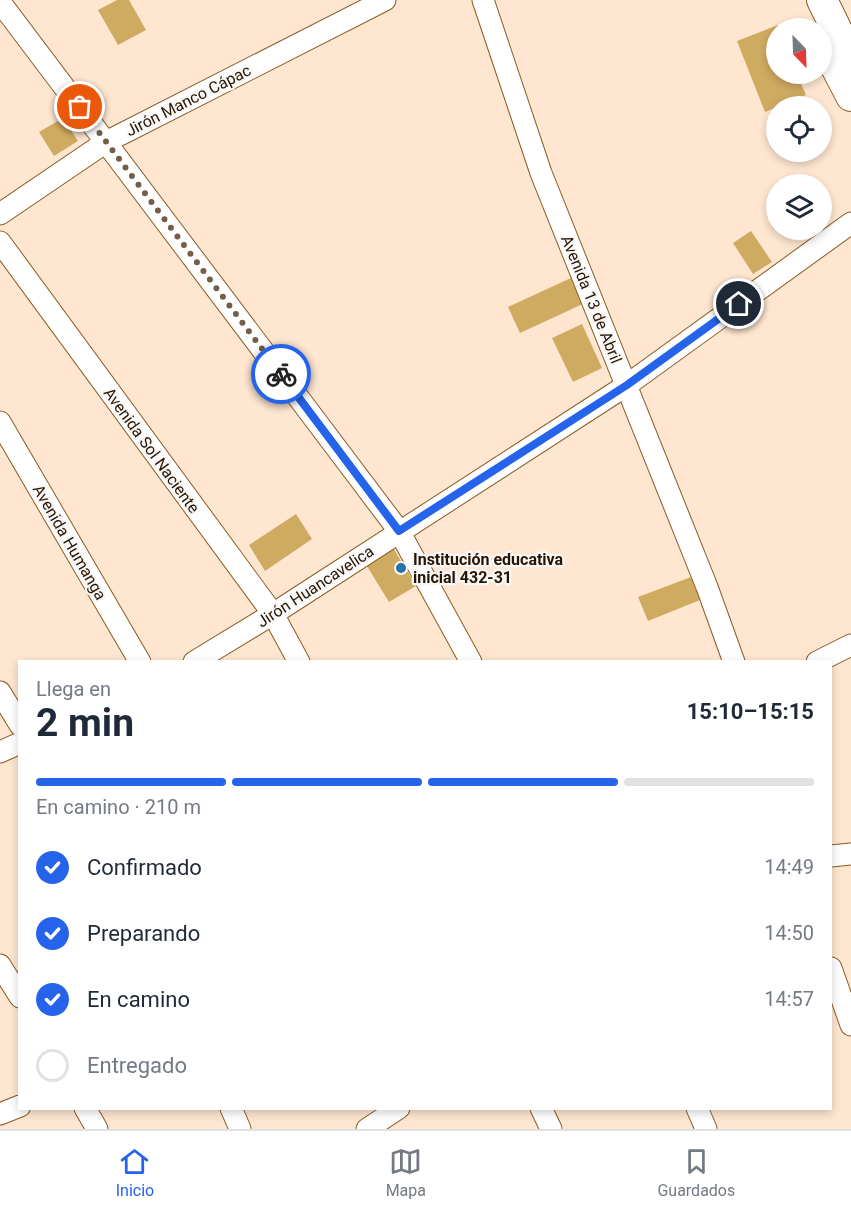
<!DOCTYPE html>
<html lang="es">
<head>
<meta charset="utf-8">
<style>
	:root { --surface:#fff; --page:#f2f2f3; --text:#1f2937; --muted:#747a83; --line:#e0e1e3; --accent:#2563eb }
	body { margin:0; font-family:Roboto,sans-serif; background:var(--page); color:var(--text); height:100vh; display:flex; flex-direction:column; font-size:22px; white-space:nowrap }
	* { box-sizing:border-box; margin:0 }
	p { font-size:20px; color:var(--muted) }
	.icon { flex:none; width:33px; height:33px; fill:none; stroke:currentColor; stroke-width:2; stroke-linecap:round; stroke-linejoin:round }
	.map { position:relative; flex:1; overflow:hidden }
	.sheet { position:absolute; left:18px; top:660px; width:814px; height:450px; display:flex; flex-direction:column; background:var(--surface); border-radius:0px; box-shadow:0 3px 9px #0003 }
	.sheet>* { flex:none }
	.needle { width:39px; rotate:157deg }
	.tools { position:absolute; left:766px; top:18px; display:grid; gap:12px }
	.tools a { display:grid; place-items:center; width:66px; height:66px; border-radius:50%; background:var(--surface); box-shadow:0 3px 9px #0003; font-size:30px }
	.pin { position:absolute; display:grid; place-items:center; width:51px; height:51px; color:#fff; margin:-26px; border:3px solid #fff; border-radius:50%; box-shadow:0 2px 6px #0007 }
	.courier { position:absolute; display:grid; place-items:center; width:60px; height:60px; margin:-30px; border:4px solid #2563eb; border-radius:50%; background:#fff; color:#222; box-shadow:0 2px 8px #0007 }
	.overview em { font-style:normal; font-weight:700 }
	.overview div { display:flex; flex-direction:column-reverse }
	.overview { display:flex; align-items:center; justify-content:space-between; height:102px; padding:0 18px }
	h1 { font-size:39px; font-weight:700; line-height:45px }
	.bar { display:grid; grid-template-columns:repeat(4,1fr); gap:9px 6px; align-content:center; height:72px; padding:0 18px }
	.bar i { height:8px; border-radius:4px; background:var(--line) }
	.bar .active { background:var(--accent) }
	.bar p { grid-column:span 4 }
	ol { padding:0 18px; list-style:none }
	li { display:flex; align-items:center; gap:18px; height:66px }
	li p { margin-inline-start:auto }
	li .icon { padding:6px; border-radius:50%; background:var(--accent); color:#fff; stroke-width:4 }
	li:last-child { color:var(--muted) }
	li i { width:33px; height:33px; border:3px solid var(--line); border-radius:50% }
	.menu { display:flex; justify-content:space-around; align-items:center; height:84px; border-top:2px solid var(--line); background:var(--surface); font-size:16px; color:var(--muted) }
	.menu a { display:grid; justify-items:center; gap:3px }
	.menu .active { color:var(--accent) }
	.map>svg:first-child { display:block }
</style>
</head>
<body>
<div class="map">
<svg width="851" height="1129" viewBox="0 0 851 1129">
	<rect width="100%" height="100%" fill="#fee6d0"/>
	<path fill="#cfab61" d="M 117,0 L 129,0 L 146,30 L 118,45 L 98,10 Z
		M 778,25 L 777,74 L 797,74 L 806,95 L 765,112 L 737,41 Z
		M 63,118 L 78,141 L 54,156 L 39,132 Z
		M 751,231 L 772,262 L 753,274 L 733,243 Z
		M 573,277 L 585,303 L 520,333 L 508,307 Z
		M 582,324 L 602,368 L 573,382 L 552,338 Z
		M 296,514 L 312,539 L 265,571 L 249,545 Z
		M 392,546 L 416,586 L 389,602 L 365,563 Z
		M 691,577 L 700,600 L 648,621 L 638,597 Z"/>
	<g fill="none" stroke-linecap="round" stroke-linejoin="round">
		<defs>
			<path id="street" d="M 483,0 L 541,173 L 707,587 L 734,662
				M 0,2 L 399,531 L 471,662
				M 0,214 L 106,142 L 385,0
				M 0,242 L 273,614 L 299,662
				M 0,422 L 140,662
				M 194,662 L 273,614 L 627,385 L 851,223
				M 817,662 L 851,645
				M 0,692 L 20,725
				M 0,752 L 20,743
				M 831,856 L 851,854
				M 0,965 L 20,997
				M 831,968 L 851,1025
				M 85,1108 L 97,1129
				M 231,1108 L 240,1129
				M 541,1108 L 551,1129
				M 697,1108 L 706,1129
				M 0,1114 L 20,1106
				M 367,1129 L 399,1108"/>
			<path id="secondary" d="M 822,0 L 851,59
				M 823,42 L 851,96"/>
		</defs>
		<use href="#street" stroke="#8d5a21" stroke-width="23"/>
		<use href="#secondary" stroke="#8d5a21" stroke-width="32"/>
		<use href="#street" stroke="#fff" stroke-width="21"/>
		<use href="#secondary" stroke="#fff" stroke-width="30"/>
	</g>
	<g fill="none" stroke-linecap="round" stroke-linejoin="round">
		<path stroke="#745e49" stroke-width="6" stroke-dasharray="0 10.8" d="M 80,107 L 281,374"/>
		<path stroke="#2563eb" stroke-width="8" d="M 281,374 L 399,531 L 627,385 L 739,304"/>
	</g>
	<circle fill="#2a71a5" stroke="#f8f8f8" stroke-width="2" cx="401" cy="568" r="6"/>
	<g text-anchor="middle" stroke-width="4.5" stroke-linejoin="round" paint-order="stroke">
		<g font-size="16" fill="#291400" stroke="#f8f8f8">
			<text transform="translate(188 100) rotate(-27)" y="6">Jirón Manco Cápac</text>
			<text transform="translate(592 299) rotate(68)" y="6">Avenida 13 de Abril</text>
			<text transform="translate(152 450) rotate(54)" y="6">Avenida Sol Naciente</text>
			<text transform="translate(70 542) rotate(60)" y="6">Avenida Humanga</text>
			<text transform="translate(315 586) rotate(-33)" y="6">Jirón Huancavelica</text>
		</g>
		<g font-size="16" font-weight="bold" fill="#291400" stroke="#f8f8f8" text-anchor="start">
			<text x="413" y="565">Institución educativa<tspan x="413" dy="18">inicial 432-31</tspan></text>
		</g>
	</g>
</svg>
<div class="tools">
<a><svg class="needle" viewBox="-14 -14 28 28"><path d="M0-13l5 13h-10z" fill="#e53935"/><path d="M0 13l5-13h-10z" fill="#747a83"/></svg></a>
<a><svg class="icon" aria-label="locate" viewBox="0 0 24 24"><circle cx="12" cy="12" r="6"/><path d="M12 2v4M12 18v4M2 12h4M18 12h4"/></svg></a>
<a><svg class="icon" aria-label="layers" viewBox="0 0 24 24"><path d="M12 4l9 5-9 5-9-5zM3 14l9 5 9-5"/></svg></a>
</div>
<div class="pin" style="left:80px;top:107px;background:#ea580c"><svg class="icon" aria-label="bag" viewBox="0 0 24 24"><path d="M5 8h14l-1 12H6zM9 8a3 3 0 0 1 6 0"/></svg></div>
<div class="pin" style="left:739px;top:304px;background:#1f2937"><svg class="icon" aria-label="home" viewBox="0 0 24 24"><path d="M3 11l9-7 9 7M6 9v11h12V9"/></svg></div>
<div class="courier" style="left:281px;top:374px"><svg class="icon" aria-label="bike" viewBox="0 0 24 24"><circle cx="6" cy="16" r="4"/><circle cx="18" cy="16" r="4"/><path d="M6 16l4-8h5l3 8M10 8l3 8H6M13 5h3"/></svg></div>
<section class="sheet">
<div class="overview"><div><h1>2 min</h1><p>Llega en</p></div><em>15:10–15:15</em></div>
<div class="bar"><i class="active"></i><i class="active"></i><i class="active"></i><i></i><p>En camino · 210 m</p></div>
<ol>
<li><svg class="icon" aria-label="check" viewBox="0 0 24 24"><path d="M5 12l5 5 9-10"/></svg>Confirmado<p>14:49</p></li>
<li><svg class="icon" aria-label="check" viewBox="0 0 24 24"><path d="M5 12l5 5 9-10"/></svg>Preparando<p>14:50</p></li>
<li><svg class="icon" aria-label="check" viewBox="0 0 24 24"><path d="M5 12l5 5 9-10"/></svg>En camino<p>14:57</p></li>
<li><i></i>Entregado</li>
</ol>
</section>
</div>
<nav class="menu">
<a class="active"><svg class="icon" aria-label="home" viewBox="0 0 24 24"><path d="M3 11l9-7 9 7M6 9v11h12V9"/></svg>Inicio</a>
<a><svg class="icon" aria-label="map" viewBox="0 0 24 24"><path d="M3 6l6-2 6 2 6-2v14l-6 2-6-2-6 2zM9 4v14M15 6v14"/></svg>Mapa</a>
<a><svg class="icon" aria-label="saved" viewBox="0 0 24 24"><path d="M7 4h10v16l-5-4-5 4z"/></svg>Guardados</a>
</nav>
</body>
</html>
